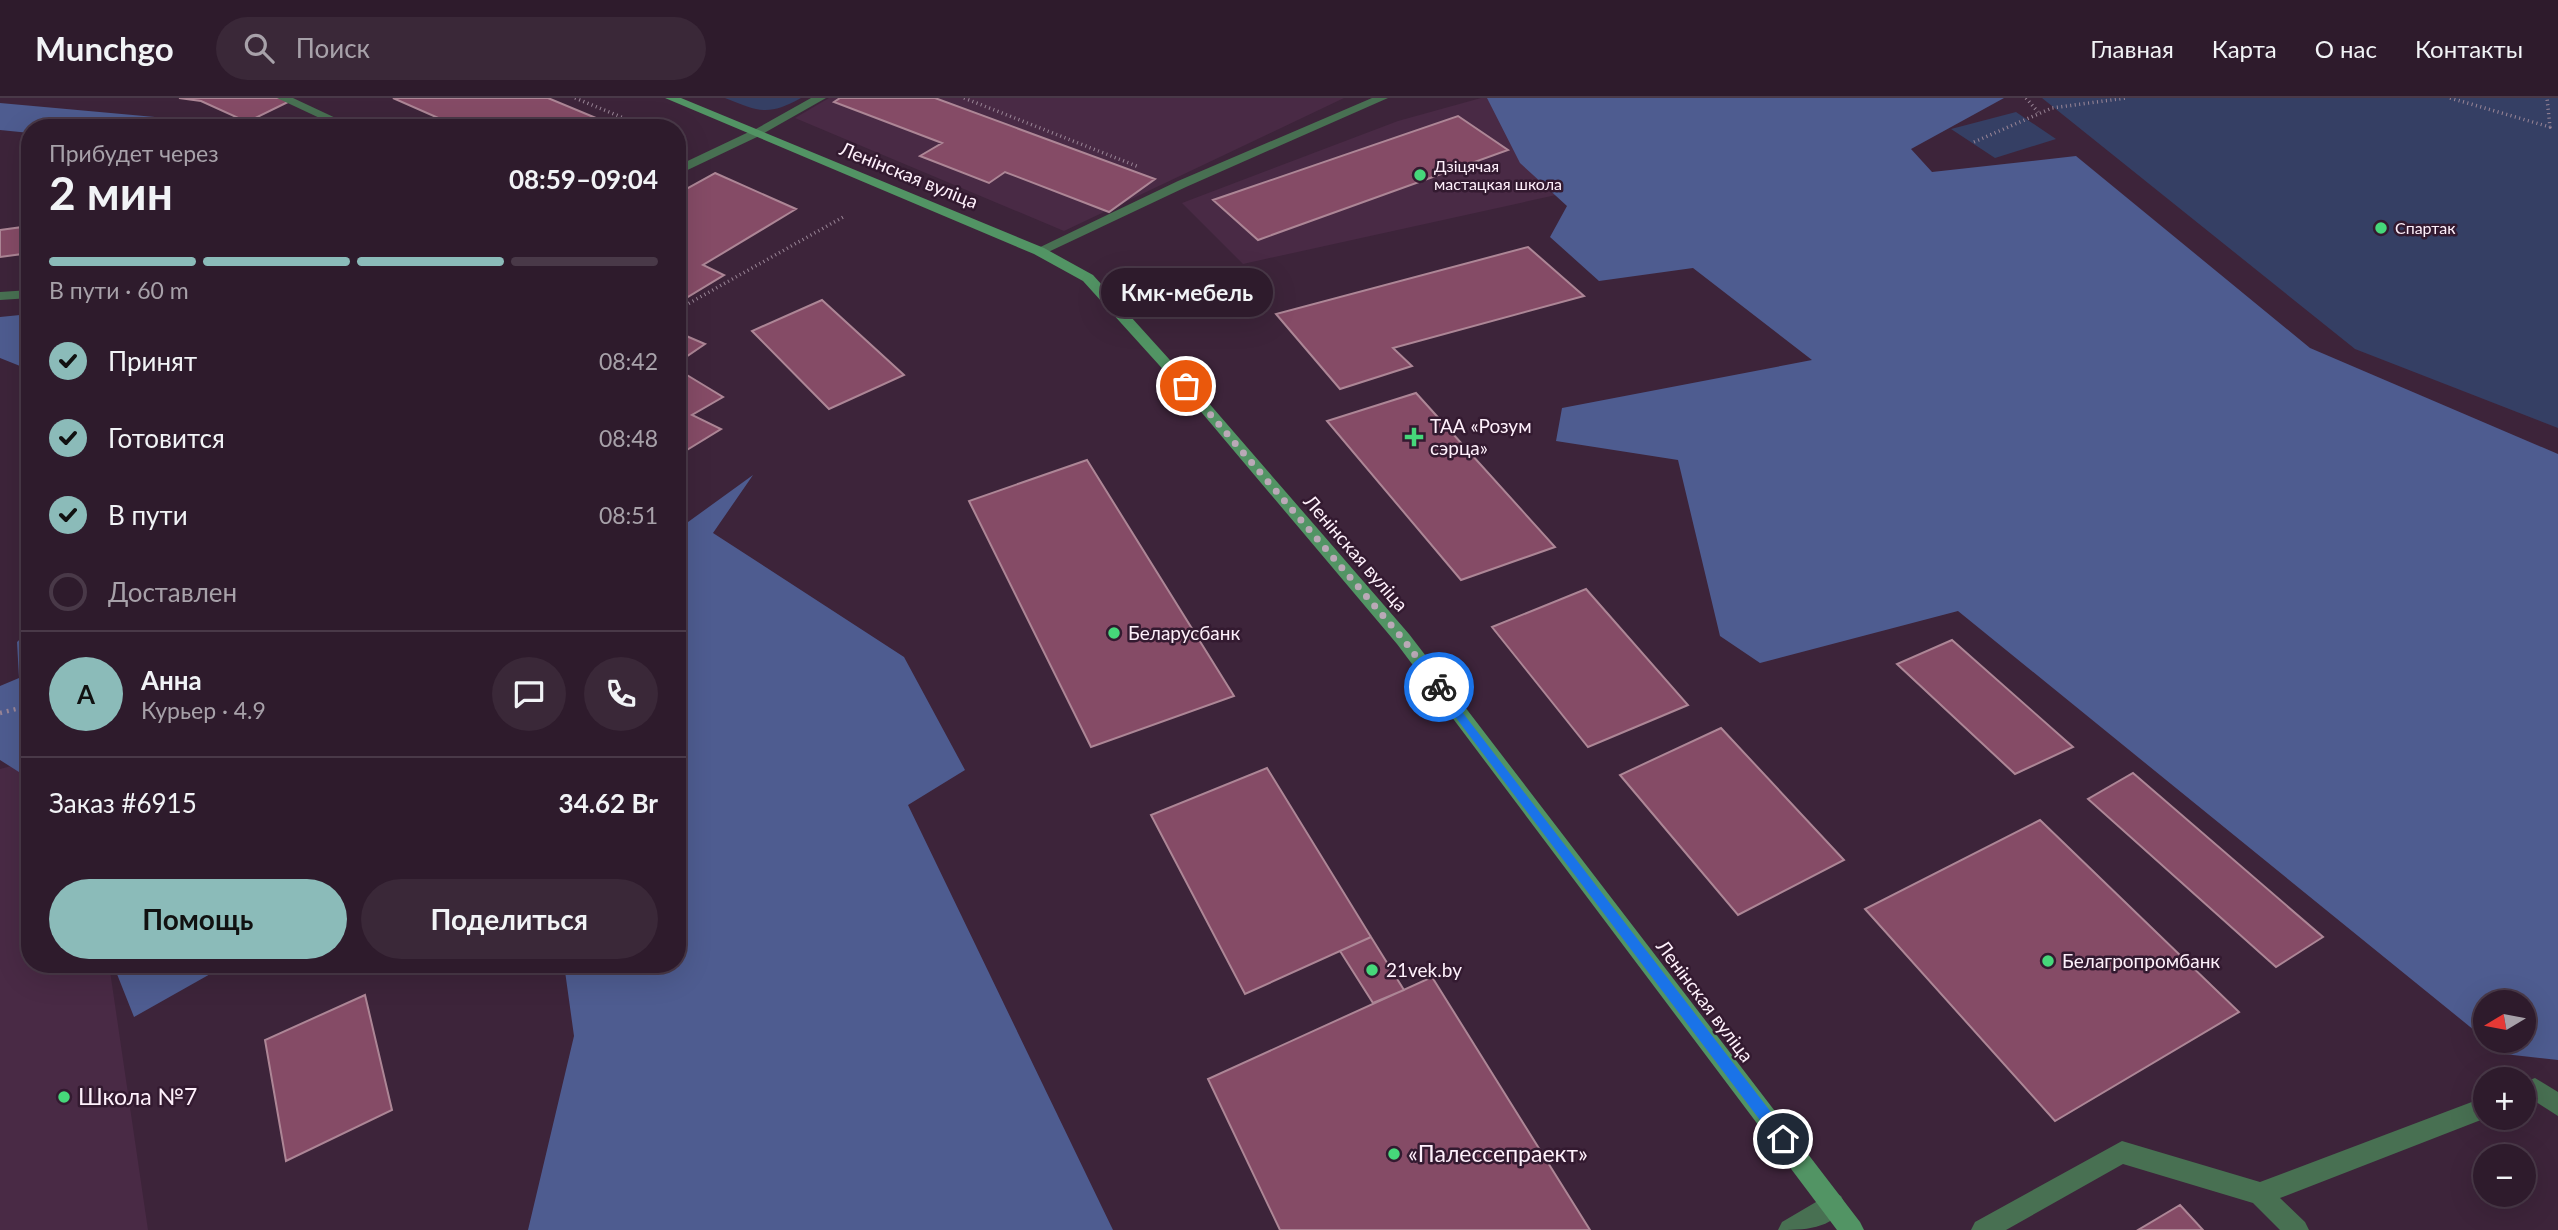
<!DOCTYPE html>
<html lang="ru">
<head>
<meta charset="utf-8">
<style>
	:root { --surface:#2e1b2c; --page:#3a2838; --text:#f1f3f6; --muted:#a7a1a9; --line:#493948; --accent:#8bbbb9 }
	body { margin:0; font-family:Lato,sans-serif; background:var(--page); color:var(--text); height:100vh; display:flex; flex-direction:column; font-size:26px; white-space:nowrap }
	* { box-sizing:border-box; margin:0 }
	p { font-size:23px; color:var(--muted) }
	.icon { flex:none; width:38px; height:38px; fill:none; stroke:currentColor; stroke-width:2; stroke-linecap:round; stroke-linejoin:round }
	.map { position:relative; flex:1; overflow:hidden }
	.drawer { position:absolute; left:21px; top:21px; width:665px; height:854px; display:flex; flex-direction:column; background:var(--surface); border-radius:28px; box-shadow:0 7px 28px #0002,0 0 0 2px var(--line) }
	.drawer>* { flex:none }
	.needle { width:46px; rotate:260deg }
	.tools { position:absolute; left:2473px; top:892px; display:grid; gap:14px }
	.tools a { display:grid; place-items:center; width:63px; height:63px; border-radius:50%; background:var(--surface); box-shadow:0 7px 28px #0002,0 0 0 2px var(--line); font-size:35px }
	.pin { position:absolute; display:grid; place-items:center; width:60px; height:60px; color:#fff; margin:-30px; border:4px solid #fff; border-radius:50%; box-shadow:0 2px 7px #0007 }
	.courier { position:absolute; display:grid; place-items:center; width:70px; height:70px; margin:-35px; border:5px solid #1a73e8; border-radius:50%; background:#fff; color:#222; box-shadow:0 2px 9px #0007 }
	.bubble { position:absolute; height:49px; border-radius:24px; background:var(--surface); box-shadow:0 7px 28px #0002,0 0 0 2px var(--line); font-size:23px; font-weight:700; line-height:49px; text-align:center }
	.overview em { font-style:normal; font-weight:700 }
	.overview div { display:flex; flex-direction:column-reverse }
	.overview { display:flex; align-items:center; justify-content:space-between; height:119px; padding:0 28px }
	h1 { font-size:46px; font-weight:700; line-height:52px }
	.bar { display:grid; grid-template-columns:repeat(4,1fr); gap:10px 7px; align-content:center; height:84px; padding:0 28px }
	.bar i { height:9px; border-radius:5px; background:var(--line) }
	.bar .active { background:var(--accent) }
	.bar p { grid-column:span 4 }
	.line { display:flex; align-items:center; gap:18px; padding:0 28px; border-top:2px solid var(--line) }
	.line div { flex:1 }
	.round { display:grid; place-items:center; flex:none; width:74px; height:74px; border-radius:37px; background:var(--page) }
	ol { padding:0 28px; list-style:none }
	li { display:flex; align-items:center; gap:21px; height:77px }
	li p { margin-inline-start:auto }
	li .icon { padding:7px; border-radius:50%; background:var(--accent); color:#111; stroke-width:4 }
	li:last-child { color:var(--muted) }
	li i { width:38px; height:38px; border:4px solid var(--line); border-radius:50% }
	.cta { display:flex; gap:14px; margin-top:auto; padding:14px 28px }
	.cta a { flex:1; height:80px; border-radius:42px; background:var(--accent); color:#111; font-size:28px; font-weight:700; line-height:80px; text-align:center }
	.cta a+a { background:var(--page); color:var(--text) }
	header { display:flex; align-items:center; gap:42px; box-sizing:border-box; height:98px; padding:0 35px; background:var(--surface); border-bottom:2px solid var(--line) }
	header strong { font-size:33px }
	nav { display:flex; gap:38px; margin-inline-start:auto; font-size:24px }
	.search { width:490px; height:63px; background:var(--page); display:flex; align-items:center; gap:18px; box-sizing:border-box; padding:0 24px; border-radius:38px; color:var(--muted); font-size:26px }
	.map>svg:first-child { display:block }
</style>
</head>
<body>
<header>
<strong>Munchgo</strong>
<div class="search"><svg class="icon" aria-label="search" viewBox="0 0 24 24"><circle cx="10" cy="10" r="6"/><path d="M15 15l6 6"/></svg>Поиск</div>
<nav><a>Главная</a><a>Карта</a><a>О нас</a><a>Контакты</a></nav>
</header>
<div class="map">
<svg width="2558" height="1132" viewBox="0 0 2558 1132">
	<rect width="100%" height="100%" fill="#3d243a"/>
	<path fill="#492a45" d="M 829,0 L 1344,0 L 1064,133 L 795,20 Z
		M 1481,0 L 1565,0 L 1579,92 L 1243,166 L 1182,105 L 1398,23 Z
		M 30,663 L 30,866 L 109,866 L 148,1132 L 0,1132 L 0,671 Z"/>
	<path fill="#353f64" d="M 725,0 L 801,0 C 768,18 760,14 725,0 Z
		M 2042,0 L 2558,0 L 2558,330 L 2355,251 Z
		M 2016,14 L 2056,41 L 1995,60 L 1951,31 Z"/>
	<path fill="#4e5c90" d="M 1487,0 L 2004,0 L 1911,51 L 1932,74 L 2076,58 L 2310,250 L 2558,356 L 2558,962 L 2504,956 L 2488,943 L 2524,943 L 2524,905 L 2485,905 L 2485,941 L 1958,513 L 1760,565 L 1720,538 L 1678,362 L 1556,343 L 1562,310 L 1812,262 L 1693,170 L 1599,183 L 1550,139 L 1567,108 L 1520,65 Z
		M 0,5 L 166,20 L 188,30 L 30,30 L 30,35 L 0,32 Z
		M 30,216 L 30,272 L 0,260 L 0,219 Z
		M 753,377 L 713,435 L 904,559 L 965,672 L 908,707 L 1113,1132 L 528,1132 L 574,938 L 564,866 L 677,866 L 677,432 Z
		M 30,532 L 30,681 L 0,662 L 0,588 L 19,580 L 17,544 Z
		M 113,866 L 228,866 L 134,919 Z"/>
	<path fill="#854b66" stroke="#ad8696" stroke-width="2" d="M 179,0 L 283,0 L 290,3 L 247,24 L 201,3 Z
		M 393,0 L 548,0 L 620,30 L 461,30 Z
		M 840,0 L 935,0 L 1155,81 L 1109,114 L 1005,74 L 989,85 L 920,58 L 942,45 L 834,4 Z
		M 1458,18 L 1508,52 L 1258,142 L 1213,102 Z
		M 715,75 L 796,111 L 703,167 L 724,177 L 686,200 L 677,195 L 677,96 Z
		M 30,128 L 30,144 L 22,156 L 0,159 L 0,132 Z
		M 1528,149 L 1584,198 L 1393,250 L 1412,268 L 1340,291 L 1276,216 Z
		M 822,202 L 904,277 L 829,311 L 752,233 Z
		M 677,234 L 705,246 L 677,265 Z
		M 677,271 L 723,299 L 692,317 L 721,331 L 677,358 Z
		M 1416,295 L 1555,449 L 1461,482 L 1327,323 Z
		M 1087,362 L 1234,598 L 1091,649 L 969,403 Z
		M 1586,491 L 1688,607 L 1588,649 L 1492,529 Z
		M 1952,542 L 2073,649 L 2015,676 L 1897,566 Z
		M 1721,630 L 1844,762 L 1738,817 L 1620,677 Z
		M 1267,670 L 1371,839 L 1245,896 L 1151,717 Z
		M 2133,675 L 2323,839 L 2276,869 L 2088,701 Z
		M 2040,722 L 2239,914 L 2055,1023 L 1865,811 Z
		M 1371,839 L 1404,892 L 1373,905 L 1340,853 Z
		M 1432,879 L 1590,1132 L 1280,1132 L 1208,981 Z
		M 365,897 L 392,1012 L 286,1063 L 265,942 Z
		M 2180,1107 L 2203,1132 L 2138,1132 Z"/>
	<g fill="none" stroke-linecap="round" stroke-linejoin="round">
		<path stroke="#9a8697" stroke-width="3.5" stroke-dasharray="1 3.5" stroke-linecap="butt" d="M 575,0 L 648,30
			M 964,0 L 1139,69
			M 2026,0 L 2038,14
			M 2450,0 L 2550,29 L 2547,0
			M 1974,44 L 2052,10 L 2126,0
			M 677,212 L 845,118"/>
		<path stroke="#9a8697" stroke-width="4.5" stroke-dasharray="2 5" stroke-linecap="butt" d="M 0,615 L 28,608"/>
		<path fill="#487052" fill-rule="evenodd" d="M 277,0 L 293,0 L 357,30 L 341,30 Z
			M 811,0 L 826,0 L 757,39 L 747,36 Z
			M 1372,0 L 1388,0 L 1186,89 L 1044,156 L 1039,157 L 1032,153 L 1178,83 Z
			M 2535,980 L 2558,994 L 2558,1018 L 2533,1002 L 2524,1005 L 2524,984 Z
			M 2485,999 L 2486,1020 L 2280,1100 L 2305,1124 L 2309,1132 L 2280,1132 L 2253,1105 L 2123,1066 L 2006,1132 L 1971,1132 L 1975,1124 L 2122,1043 L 2260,1084 Z
			M 1833,1094 L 1841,1098 L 1845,1106 C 1834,1132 1802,1132 1778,1132 L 1782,1124 Z"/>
		<path fill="#487052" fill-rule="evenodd" d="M 753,32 L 759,36 L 757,39 L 677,77 L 677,68 Z
			M 30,192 L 30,200 L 0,202 L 0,194 Z"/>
		<path fill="#529464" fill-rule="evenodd" d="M 665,0 L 681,0 L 1044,150 L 1093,177 L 1207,303 L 1409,536 L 1860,1124 L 1864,1132 L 1837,1132 L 1397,546 L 1197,309 L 1083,183 L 1034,156 Z"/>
	</g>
	<path fill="#1a73e8" d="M 1439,584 L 1788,1036 L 1788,1046 L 1778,1046 L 1435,592 L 1433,589 Z"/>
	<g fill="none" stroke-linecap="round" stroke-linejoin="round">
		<path stroke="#baa9b7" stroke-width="7" stroke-dasharray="0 12.6" d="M 1186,288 L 1403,541 L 1439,589"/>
	</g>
	<g fill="#46d77a" stroke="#331a30" stroke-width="2.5">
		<circle cx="1420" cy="77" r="7"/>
		<circle cx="2381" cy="130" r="7"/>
		<path d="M1410.5 328.5h7v7h7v7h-7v7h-7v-7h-7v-7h7z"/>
		<circle cx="1114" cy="535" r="7"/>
		<circle cx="2048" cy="863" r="7"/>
		<circle cx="1372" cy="872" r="7"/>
		<circle cx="64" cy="999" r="7"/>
		<circle cx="1394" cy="1056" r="7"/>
	</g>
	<g text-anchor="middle" stroke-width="5" stroke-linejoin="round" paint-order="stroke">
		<g font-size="16" fill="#fef0fb" stroke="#331a30" text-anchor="start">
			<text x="1434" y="74">Дзіцячая<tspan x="1434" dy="18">мастацкая школа</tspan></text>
			<text x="2395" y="136">Спартак</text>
		</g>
		<g font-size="19" fill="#fef0fb" stroke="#331a30">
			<text transform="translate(909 77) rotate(22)" y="7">Ленінская вуліца</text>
			<text transform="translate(1356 455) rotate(49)" y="7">Ленінская вуліца</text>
			<text transform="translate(1705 903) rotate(53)" y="7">Ленінская вуліца</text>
		</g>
		<g font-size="19" fill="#fef0fb" stroke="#331a30" text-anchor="start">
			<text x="1430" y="335">ТАА «Розум<tspan x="1430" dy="22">сэрца»</tspan></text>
			<text x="1128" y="542">Беларусбанк</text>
			<text x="2062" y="870">Белагропромбанк</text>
			<text x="1386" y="879">21vek.by</text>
		</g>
		<g font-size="23" fill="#fef0fb" stroke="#331a30" text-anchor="start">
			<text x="78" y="1007">Школа №7</text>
			<text x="1408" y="1064">«Палессепраект»</text>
		</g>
	</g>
</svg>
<div class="tools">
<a><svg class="needle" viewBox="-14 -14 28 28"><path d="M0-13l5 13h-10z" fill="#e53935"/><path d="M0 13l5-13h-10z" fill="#a7a1a9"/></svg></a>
<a>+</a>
<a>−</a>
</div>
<div class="pin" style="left:1186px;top:288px;background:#ea580c"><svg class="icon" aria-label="bag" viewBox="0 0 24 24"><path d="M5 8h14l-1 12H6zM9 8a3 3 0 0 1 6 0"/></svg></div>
<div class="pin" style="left:1783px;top:1041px;background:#1f2937"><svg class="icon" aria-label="home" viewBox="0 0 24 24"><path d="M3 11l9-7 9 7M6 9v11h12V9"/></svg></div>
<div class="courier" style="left:1439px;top:589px"><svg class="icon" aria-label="bike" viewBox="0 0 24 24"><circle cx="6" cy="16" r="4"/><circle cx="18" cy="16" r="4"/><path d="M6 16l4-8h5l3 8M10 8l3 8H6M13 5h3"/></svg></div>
<div class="bubble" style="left:1101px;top:170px;width:172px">Кмк-мебель</div>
<section class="drawer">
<div class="overview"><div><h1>2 мин</h1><p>Прибудет через</p></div><em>08:59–09:04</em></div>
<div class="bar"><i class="active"></i><i class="active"></i><i class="active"></i><i></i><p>В пути · 60 m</p></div>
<ol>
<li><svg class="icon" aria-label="check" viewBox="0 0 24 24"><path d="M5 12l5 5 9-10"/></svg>Принят<p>08:42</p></li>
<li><svg class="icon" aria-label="check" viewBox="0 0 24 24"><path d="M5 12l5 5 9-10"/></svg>Готовится<p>08:48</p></li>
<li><svg class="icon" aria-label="check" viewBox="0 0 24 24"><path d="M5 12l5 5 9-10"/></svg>В пути<p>08:51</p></li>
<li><i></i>Доставлен</li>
</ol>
<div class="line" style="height:126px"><b class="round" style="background:var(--accent);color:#111">А</b><div><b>Анна</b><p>Курьер · 4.9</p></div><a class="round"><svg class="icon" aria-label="chat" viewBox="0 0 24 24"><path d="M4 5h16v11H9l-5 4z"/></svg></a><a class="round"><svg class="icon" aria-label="phone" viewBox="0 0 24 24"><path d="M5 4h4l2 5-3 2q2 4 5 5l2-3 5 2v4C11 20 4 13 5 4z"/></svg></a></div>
<div class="line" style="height:91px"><div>Заказ #6915</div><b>34.62 Br</b></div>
<div class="cta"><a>Помощь</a><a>Поделиться</a></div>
</section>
</div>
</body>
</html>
